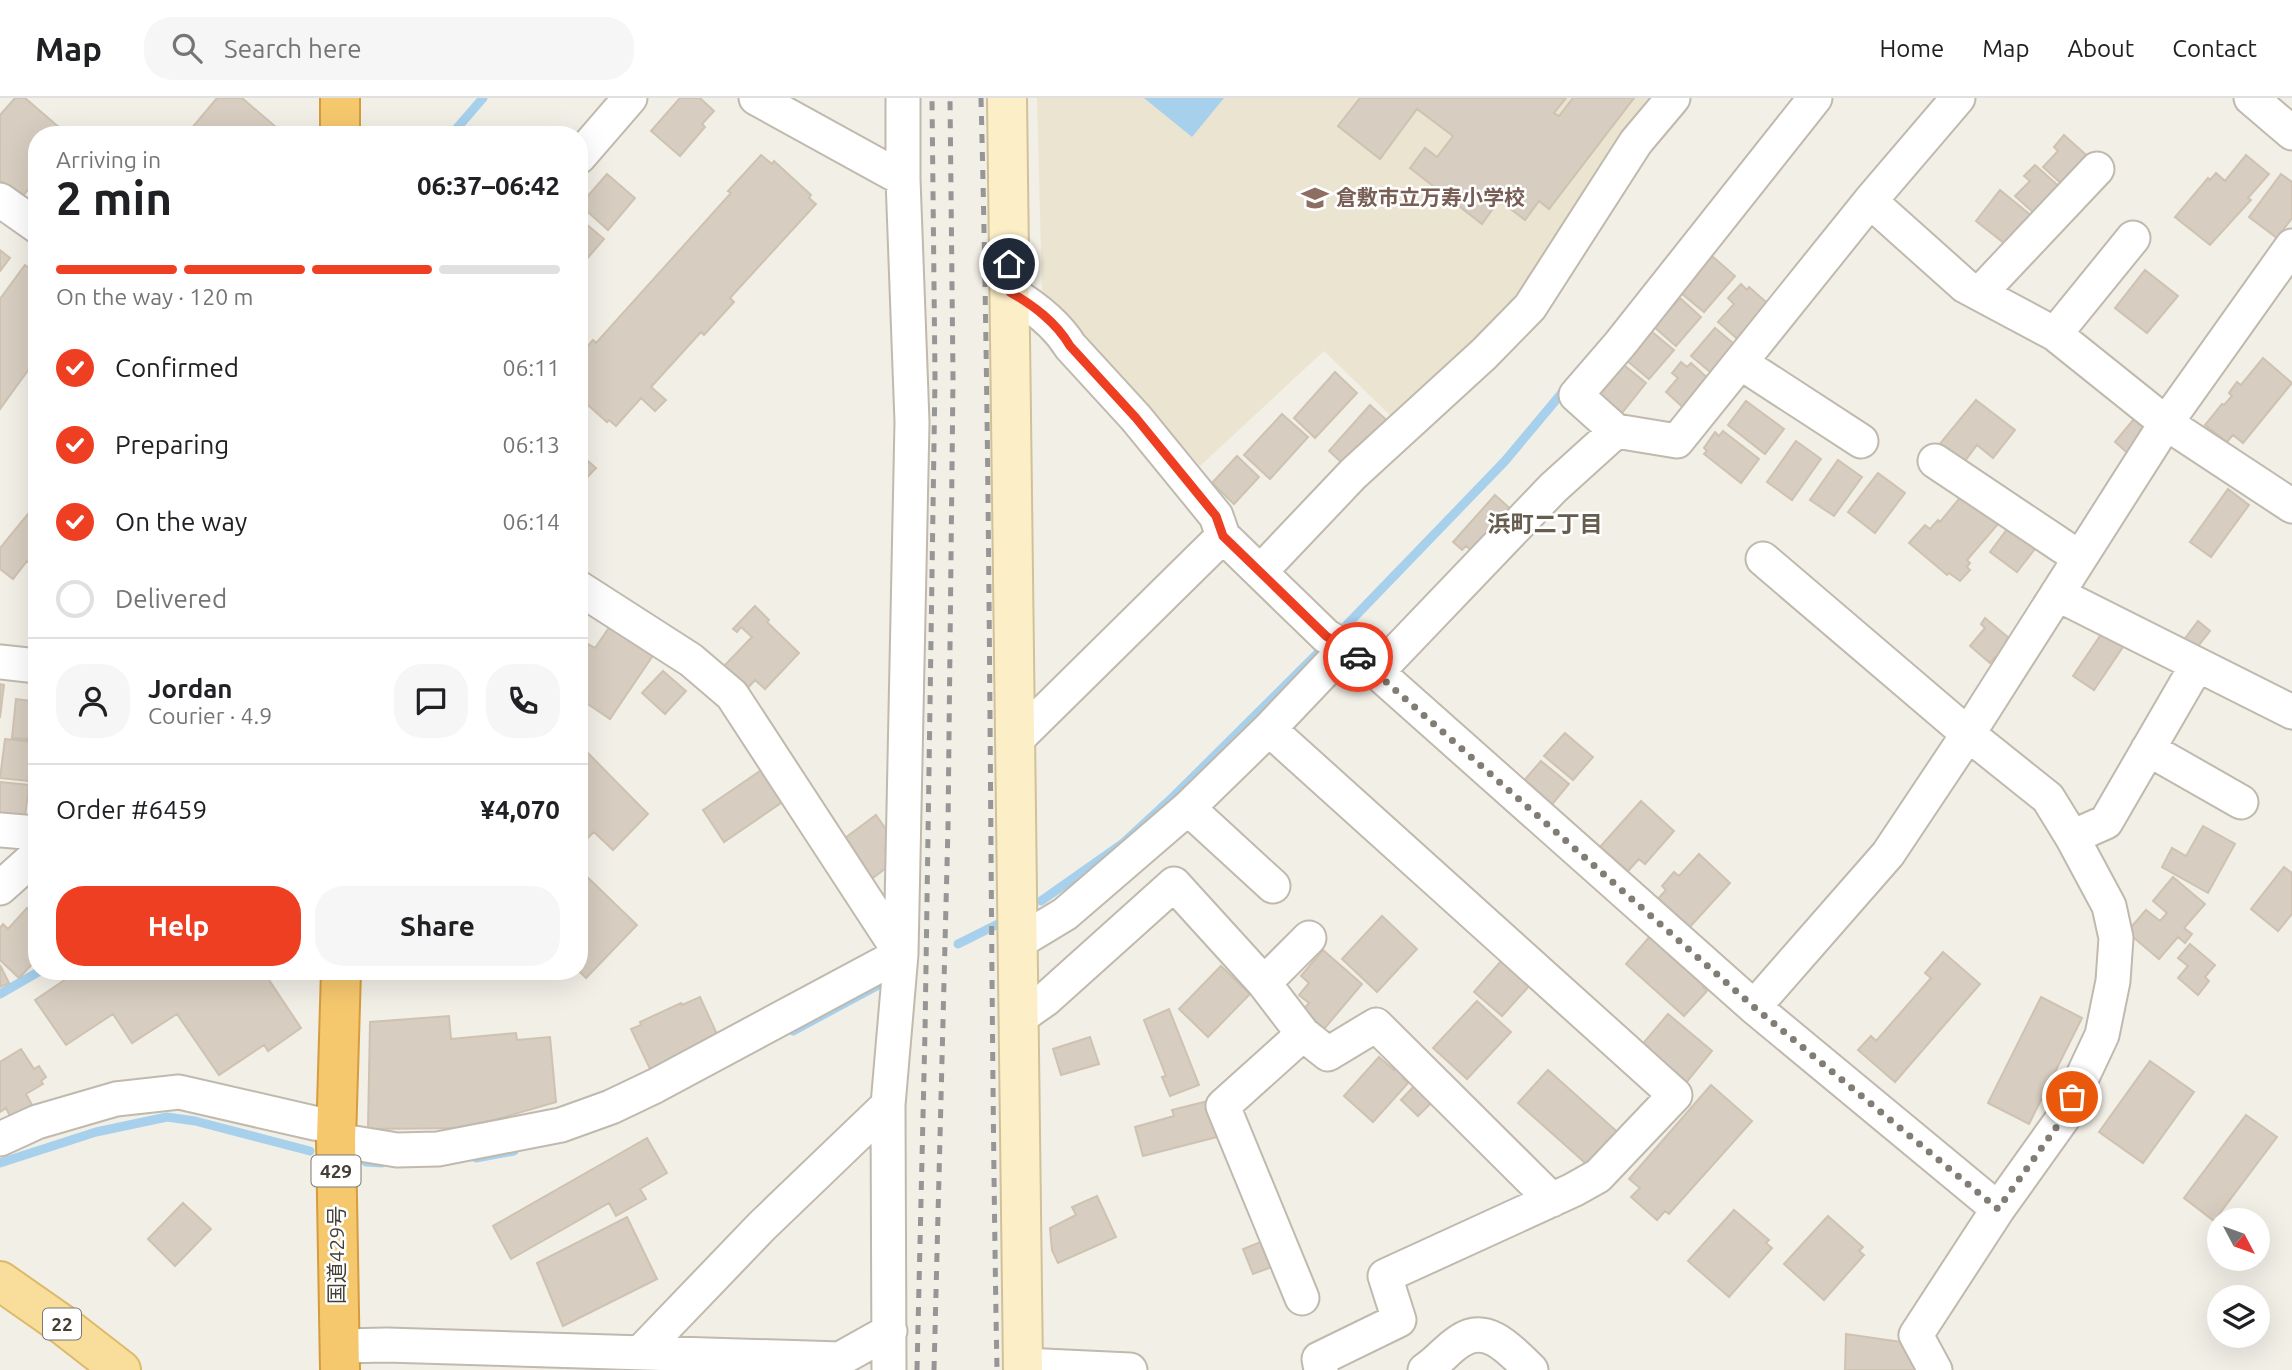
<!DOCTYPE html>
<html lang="en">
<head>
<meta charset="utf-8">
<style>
	:root { --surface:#fff; --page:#f6f6f6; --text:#202124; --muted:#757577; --line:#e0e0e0; --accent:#ee3f22 }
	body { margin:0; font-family:Ubuntu,"Noto Sans JP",sans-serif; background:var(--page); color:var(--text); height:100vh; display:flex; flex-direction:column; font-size:26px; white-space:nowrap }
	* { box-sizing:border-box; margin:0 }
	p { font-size:23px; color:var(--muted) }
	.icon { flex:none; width:38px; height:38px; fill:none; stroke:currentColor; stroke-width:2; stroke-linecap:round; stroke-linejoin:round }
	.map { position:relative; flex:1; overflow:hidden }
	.panel { position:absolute; left:28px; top:28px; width:560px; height:854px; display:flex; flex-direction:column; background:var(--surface); border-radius:28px; box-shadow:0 7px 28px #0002 }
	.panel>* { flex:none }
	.needle { width:46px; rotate:131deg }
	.tools { position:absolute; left:2207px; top:1110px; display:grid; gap:14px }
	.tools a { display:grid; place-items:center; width:63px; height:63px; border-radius:50%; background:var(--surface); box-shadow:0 7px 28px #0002; font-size:35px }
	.pin { position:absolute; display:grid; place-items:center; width:60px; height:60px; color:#fff; margin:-30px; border:4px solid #fff; border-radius:50%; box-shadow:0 2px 7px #0007 }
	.courier { position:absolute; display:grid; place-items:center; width:70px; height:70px; margin:-35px; border:5px solid #ee3f22; border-radius:50%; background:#fff; color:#222; box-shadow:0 2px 9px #0007 }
	.overview em { font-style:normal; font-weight:700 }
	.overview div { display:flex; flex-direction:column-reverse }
	.overview { display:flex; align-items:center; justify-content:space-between; height:119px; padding:0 28px }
	h1 { font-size:46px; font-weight:700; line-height:52px }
	.bar { display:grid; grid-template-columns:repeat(4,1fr); gap:10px 7px; align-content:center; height:84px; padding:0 28px }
	.bar i { height:9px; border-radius:5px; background:var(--line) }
	.bar .on { background:var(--accent) }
	.bar p { grid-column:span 4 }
	.line { display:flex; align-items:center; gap:18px; padding:0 28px; border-top:2px solid var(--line) }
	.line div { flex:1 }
	.round { display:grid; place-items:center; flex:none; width:74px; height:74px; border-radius:28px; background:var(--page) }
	ol { padding:0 28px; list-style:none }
	li { display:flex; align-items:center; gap:21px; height:77px }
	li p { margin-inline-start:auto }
	li .icon { padding:7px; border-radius:50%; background:var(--accent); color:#fff; stroke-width:4 }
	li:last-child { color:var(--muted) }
	li i { width:38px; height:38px; border:4px solid var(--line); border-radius:50% }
	.cta { display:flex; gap:14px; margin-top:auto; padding:14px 28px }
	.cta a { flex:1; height:80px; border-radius:28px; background:var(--accent); color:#fff; font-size:28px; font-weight:700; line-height:80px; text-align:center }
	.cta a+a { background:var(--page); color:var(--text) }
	header { display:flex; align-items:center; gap:42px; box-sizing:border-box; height:98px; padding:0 35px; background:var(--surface); border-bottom:2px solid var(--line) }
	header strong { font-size:33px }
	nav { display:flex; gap:38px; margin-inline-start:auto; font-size:24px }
	.search { width:490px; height:63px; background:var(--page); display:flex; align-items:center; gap:18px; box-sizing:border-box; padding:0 24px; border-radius:28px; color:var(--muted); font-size:26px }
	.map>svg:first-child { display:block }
</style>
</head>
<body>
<header>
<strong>Map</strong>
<div class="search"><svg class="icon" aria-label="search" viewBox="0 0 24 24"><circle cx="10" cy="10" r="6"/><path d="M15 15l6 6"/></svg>Search here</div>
<nav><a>Home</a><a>Map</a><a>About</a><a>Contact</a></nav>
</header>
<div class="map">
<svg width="2292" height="1272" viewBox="0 0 2292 1272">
	<rect width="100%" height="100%" fill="#f2efe7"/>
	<path fill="#ebe4d1" d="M 1037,0 L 1660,0 L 1529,193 L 1397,324 L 1324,253 L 1200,368 L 1042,192 Z"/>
	<path fill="#a6d0ec" d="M 1144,0 L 1224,0 L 1192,39 Z"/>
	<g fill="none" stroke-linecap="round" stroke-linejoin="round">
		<path stroke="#a6d0ec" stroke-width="9" d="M 451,37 L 483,0
			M 1338,536 L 1505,363 L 1566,290
			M 1041,803 L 1122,746 L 1174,698 L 1325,548
			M 958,846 L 1000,825
			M 0,896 L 40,873
			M 793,933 L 884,884
			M 476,1060 L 514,1053
			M 366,1064 L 382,1065
			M 0,1065 L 96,1034 L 167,1019 L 195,1023 L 310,1053"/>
	</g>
	<path fill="#d7cdc0" stroke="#cec2b1" stroke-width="2" d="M 15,0 L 25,0 L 68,37 L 37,37 L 37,81 L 21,100 L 0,82 L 0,17 Z
		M 217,0 L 242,0 L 276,29 L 269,37 L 186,37 Z
		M 680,0 L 700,0 L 714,13 L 702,26 L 705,29 L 680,58 L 651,33 Z
		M 1360,0 L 1566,0 L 1554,15 L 1559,18 L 1573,0 L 1634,0 L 1549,111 L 1539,103 L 1525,122 L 1499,102 L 1482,126 L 1410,70 L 1425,50 L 1437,59 L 1453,38 L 1417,11 L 1380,61 L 1338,28 Z
		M 2064,37 L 2094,64 L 2066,90 L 2043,69 L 2058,53 L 2054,49 Z
		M 761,57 L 772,66 L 774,63 L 811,97 L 809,100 L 816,106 L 730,200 L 734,204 L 704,237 L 701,234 L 651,289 L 666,302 L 655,313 L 641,300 L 616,328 L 609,322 L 607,324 L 579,299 L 579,258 L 593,242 L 596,245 L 731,95 L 728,93 Z
		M 2246,57 L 2269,76 L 2248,100 L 2251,102 L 2210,147 L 2175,119 L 2208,80 L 2210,82 L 2216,75 L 2225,83 Z
		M 2035,67 L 2062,91 L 2037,118 L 2015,98 L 2030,83 L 2024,78 Z
		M 607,76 L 635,100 L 608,132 L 580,107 Z
		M 2281,76 L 2292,84 L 2292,120 L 2277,140 L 2249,119 Z
		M 2000,92 L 2033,119 L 2009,149 L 1976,123 Z
		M 579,120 L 604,141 L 579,170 Z
		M 0,152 L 10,160 L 0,173 Z
		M 1712,158 L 1735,178 L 1704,214 L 1681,195 Z
		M 25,167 L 37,176 L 37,260 L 0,311 L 0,201 Z
		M 2145,172 L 2178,198 L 2147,235 L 2115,210 Z
		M 1741,186 L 1747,192 L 1749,189 L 1773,210 L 1742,245 L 1718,224 L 1734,206 L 1728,200 Z
		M 1680,200 L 1701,219 L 1676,248 L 1654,229 Z
		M 1715,230 L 1739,250 L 1715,278 L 1691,258 Z
		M 1651,233 L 1674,252 L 1649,281 L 1626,262 Z
		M 2263,260 L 2292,285 L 2243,345 L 2233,337 L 2227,344 L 2205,327 L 2222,306 L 2224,307 L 2232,298 L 2229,295 L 2237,284 L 2241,287 Z
		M 1619,263 L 1646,285 L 1622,315 L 1600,296 L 1611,283 L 1606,278 Z
		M 1681,264 L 1687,269 L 1691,265 L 1711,283 L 1686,312 L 1666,294 L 1678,280 L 1672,275 Z
		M 1335,274 L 1357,295 L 1315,340 L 1294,320 Z
		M 1976,302 L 2015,332 L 1993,360 L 1977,347 L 1962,367 L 1938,348 Z
		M 1746,303 L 1784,331 L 1765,356 L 1728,327 Z
		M 1370,307 L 1392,327 L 1351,373 L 1329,353 Z
		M 1282,316 L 1308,339 L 1270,381 L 1244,357 Z
		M 2138,316 L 2154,330 L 2131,358 L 2115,344 Z
		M 1723,333 L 1759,361 L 1741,385 L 1704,356 L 1707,353 L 1704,350 L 1715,334 L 1719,338 Z
		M 1796,343 L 1821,361 L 1792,402 L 1767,384 Z
		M 579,355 L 596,370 L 579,388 Z
		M 1237,358 L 1259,379 L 1234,406 L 1212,385 Z
		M 1838,362 L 1862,379 L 1834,418 L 1810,402 Z
		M 1878,375 L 1905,395 L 1875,435 L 1848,414 Z
		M 2228,391 L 2249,407 L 2211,459 L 2190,444 Z
		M 1963,396 L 1999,425 L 1967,462 L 1970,465 L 1967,469 L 1970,472 L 1960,483 L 1949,475 L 1947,477 L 1909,445 L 1925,427 L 1930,431 L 1938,422 L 1940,424 Z
		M 1495,397 L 1515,415 L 1477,457 L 1466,448 L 1462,452 L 1453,444 Z
		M 37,405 L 37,471 L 27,463 L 13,481 L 0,471 L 0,450 Z
		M 2011,426 L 2038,447 L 2017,474 L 1990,454 Z
		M 755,508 L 769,522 L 767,524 L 799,555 L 765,591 L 755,582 L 746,592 L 723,569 L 752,539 L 741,529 L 737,534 L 733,531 Z
		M 1985,520 L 2009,540 L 2006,543 L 2010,547 L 1998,561 L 1995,559 L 1990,565 L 1970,548 L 1985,530 L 1981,526 Z
		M 615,521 L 658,550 L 610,621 L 579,600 L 579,559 L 588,546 L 595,550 Z
		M 2198,523 L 2210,533 L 2195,552 L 2183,543 Z
		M 2102,535 L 2123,549 L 2094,592 L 2073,578 Z
		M 663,573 L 686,593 L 665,616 L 642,595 Z
		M 35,583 L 37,583 L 37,642 L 12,640 L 16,601 L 32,603 Z
		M 0,586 L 4,587 L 0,620 Z
		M 1565,635 L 1593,659 L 1573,682 L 1544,658 Z
		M 5,641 L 33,644 L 28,683 L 0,680 Z
		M 579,646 L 648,716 L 613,752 L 594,734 L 579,748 Z
		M 1541,663 L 1569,686 L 1549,710 L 1521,686 Z
		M 763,671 L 784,703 L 724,744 L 703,712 Z
		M 0,684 L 29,687 L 24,726 L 0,723 Z
		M 1641,703 L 1674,733 L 1645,766 L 1639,761 L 1628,773 L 1600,749 Z
		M 876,717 L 895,744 L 885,751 L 894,764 L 870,782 L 841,743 Z
		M 2203,728 L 2235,746 L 2208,795 L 2162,769 L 2172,750 L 2186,758 Z
		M 1699,756 L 1730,785 L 1688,831 L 1656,803 L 1666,792 L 1662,788 L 1674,774 L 1679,778 Z
		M 2284,769 L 2292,775 L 2292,816 L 2278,833 L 2251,811 Z
		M 579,771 L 637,827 L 586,880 L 579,873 Z
		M 2173,779 L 2205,806 L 2184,830 L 2192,836 L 2185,845 L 2178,839 L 2159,861 L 2127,834 L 2146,812 L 2160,823 L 2167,815 L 2153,803 Z
		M 27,810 L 37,819 L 37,861 L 19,880 L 0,862 L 0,830 L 3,826 L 8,831 Z
		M 1382,818 L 1417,851 L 1377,894 L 1342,861 Z
		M 1652,836 L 1706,885 L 1703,889 L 1707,893 L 1684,918 L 1626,866 Z
		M 2190,846 L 2215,867 L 2205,879 L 2209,883 L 2198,897 L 2178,880 L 2188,868 L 2178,860 Z
		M 1323,852 L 1362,886 L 1324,931 L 1303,912 L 1309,905 L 1299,897 L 1309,885 L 1301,878 Z
		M 1943,854 L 1980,886 L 1895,984 L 1858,952 L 1871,938 L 1876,943 L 1931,880 L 1925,875 Z
		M 1502,862 L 1530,887 L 1502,918 L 1474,894 Z
		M 0,867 L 9,885 L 0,889 Z
		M 1221,868 L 1250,896 L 1208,939 L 1179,911 Z
		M 78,873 L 263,873 L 301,930 L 268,953 L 264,947 L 219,977 L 177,916 L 132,945 L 113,916 L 66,947 L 35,902 Z
		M 700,899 L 721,945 L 651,973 L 631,931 L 641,927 L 640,924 L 681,905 L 682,907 Z
		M 2041,899 L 2082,920 L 2029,1026 L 1988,1005 Z
		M 1477,903 L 1511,934 L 1467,981 L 1433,950 Z
		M 1169,911 L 1199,987 L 1170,998 L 1162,979 L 1166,978 L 1144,922 Z
		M 1668,916 L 1712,953 L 1685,986 L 1640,949 Z
		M 449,918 L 451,941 L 516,935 L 517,942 L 550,939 L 556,1004 L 467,1030 L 368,1031 L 370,924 Z
		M 1090,939 L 1099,966 L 1061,977 L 1053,951 Z
		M 21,951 L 34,971 L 39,968 L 46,979 L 41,983 L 43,986 L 26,996 L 32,1007 L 11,1020 L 6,1010 L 0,1014 L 0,964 Z
		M 1379,959 L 1394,972 L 1399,966 L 1408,974 L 1403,980 L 1408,985 L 1373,1024 L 1344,998 Z
		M 2150,963 L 2194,994 L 2143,1065 L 2099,1034 Z
		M 1548,972 L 1622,1038 L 1592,1071 L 1518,1005 Z
		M 1416,986 L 1434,1002 L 1418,1018 L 1401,1002 Z
		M 1711,987 L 1752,1023 L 1669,1116 L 1665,1113 L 1657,1122 L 1631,1099 L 1640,1090 L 1629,1081 Z
		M 1208,1003 L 1217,1039 L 1143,1058 L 1135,1029 L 1174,1018 L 1172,1012 Z
		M 2246,1017 L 2277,1039 L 2214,1123 L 2184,1100 Z
		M 647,1040 L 667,1075 L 640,1091 L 646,1101 L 616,1118 L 609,1105 L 511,1161 L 493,1128 Z
		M 1097,1098 L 1116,1139 L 1058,1165 L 1052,1152 L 1050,1130 L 1076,1117 L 1072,1109 Z
		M 183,1105 L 211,1131 L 175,1168 L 148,1141 Z
		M 1734,1112 L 1769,1142 L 1766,1145 L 1772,1150 L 1729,1199 L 1688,1163 Z
		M 1828,1118 L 1863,1149 L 1859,1153 L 1864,1157 L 1824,1202 L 1784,1166 Z
		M 627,1119 L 657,1181 L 563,1228 L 537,1165 Z
		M 1263,1143 L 1272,1169 L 1253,1176 L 1243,1151 Z
		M 1846,1236 L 1916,1246 L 1916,1272 L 1845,1272 Z"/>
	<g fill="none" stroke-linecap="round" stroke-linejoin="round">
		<defs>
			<path id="street" d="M 756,0 L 903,81
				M 2251,0 L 2292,35
				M 579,59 L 630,0
				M 0,102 L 37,128
				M 1870,103 L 1965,188 L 2055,236 L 2166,325 L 2292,408
				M 1010,194 C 1033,208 1056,225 1070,248 L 1136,320 L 1216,418 L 1223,438 L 1260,474 L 1326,538 L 1346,550 L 1377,574 L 1754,909 L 1888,756 L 1968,636 L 2166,325 L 2292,148
				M 1981,194 L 2097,71
				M 2055,236 L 2133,140
				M 1741,265 L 1861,343
				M 1616,333 L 1576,297 L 1620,246 L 1815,0
				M 1935,363 L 2080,460
				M 1763,461 L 1968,636 L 2048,700 L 2072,739 L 2109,808 L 2116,840 L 2113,883 L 2102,937 L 2063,1020 L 1998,1111 L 1916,1237 L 1935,1272
				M 1260,474 L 1353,376 L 1484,256 L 1530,209 L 1636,44 L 1673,0
				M 579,490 L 691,562 L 732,597 L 901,856
				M 2057,496 L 2292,614
				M 0,564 L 37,568
				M 1377,574 L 1553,390 L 1616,333 L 1677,343 L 1870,103 L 1958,0
				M 1269,631 L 1675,997 L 1598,1078 L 1573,1092 L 1385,1178 L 1399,1222 L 1319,1261 L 1321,1272
				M 1015,643 L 1223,438
				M 2148,651 L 2241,704
				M 1188,710 L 1273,788
				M 0,732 L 37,735
				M 2072,739 L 2106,724 L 2197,567
				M 0,790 L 37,757
				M 1017,845 L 1065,816 L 1188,710 L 1269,631 L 1346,550
				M 1264,885 L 1309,840
				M 1754,909 L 1998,1111
				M 1019,920 L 1046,901 L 1174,786 L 1264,885 L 1303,936 L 1223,1008 L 1302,1200
				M 1303,936 L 1328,956 L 1376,927 L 1552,1102
				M 0,1041 L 37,1024 L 116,1001 L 179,994 L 314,1025 L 337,1027
				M 336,1042 L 397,1052 L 438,1051 L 561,1027 L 611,1009 L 655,988 L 901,856
				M 339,1248 L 387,1247 L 840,1261 L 890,1233
				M 640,1255 L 762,1128 L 888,1007
				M 1023,1267 L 1130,1272
				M 889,1272 L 888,1007 L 901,856 L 912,324 L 903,81 L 903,0
				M 1425,1272 C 1438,1264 1447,1251 1460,1243 C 1488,1224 1512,1254 1531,1272"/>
			<path id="secondary" d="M 1007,0 L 1023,1272"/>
			<path id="primary" d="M 0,1183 L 63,1227 L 121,1272"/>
			<path id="highway" d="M 340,37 L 340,0
				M 340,1272 L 336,1042 L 341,873"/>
		</defs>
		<use href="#street" stroke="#c0b9ad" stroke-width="37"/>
		<use href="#secondary" stroke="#d0c198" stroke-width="42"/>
		<use href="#primary" stroke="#ddba6a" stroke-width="42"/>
		<use href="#highway" stroke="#d59c3e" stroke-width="42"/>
		<use href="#street" stroke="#fff" stroke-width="33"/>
		<use href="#secondary" stroke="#fcefc8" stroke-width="38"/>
		<use href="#primary" stroke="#f9dd9a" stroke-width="38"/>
		<use href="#highway" stroke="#f6c86e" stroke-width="38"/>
		<path stroke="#969696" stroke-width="5" stroke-dasharray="9 9" stroke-linecap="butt" d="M 981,0 C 992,424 989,848 997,1272
			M 917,1272 L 925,934 L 935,280 L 932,0
			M 934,1272 L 948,729 L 953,280 L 950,0"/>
	</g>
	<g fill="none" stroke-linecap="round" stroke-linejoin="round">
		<path stroke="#827d74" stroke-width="7" stroke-dasharray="0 12.6" d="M 1358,559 L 1754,909 L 1998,1111 L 2063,1020 L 2072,999"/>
		<path stroke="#ee3f22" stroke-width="9" d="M 1009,166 L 1010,194 C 1034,208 1056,224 1070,248 L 1136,320 L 1216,418 L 1223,438 L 1326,538 L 1358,559"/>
	</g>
	<defs>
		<symbol id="school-bare" viewBox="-9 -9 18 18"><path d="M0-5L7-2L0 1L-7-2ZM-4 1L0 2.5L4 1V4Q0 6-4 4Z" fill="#8d6e63" stroke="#fff" stroke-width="2.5" paint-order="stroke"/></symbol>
	</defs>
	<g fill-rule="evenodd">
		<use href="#school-bare" x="1296" y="81" width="38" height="38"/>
	</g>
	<g text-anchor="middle" stroke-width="5" stroke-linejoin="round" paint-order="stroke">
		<g fill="#fff" stroke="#7d7972" stroke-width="2">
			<rect x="311.5" y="1057.5" width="49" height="31" rx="5"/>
			<rect x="43" y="1210.5" width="38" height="31" rx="5"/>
		</g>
		<g font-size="19" font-weight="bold" fill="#453f36">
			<text x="336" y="1080">429</text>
			<text x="62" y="1233">22</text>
		</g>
		<g font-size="21" font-weight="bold" fill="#785e54" stroke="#fff" text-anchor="start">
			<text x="1336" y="107">倉敷市立万寿小学校</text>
		</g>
		<g font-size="21" fill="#453f36" stroke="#fff">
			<text transform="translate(337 1157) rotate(-90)" y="7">国道429号</text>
		</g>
		<g font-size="23" font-weight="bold" fill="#675d4e" stroke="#fff">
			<text x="1545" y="434">浜町二丁目</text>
		</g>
	</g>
</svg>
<div class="tools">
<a><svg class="needle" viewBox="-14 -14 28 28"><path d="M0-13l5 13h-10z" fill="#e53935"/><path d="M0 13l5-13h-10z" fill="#757577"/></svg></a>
<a><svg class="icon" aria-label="layers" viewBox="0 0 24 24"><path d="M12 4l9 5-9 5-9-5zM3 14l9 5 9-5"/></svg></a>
</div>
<div class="pin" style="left:2072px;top:999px;background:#ea580c"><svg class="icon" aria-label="bag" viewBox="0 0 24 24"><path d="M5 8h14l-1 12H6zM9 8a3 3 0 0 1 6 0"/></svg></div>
<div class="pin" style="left:1009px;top:166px;background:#1f2937"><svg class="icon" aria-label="home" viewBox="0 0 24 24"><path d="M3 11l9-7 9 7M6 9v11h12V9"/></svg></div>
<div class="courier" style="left:1358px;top:559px"><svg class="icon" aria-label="car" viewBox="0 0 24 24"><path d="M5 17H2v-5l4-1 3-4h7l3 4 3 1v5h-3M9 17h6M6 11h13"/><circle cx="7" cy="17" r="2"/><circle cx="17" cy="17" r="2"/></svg></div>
<section class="panel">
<div class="overview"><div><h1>2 min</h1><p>Arriving in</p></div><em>06:37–06:42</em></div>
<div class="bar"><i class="on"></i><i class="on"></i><i class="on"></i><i></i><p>On the way · 120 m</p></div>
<ol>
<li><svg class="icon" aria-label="check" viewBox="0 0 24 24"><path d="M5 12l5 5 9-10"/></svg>Confirmed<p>06:11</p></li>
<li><svg class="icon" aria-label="check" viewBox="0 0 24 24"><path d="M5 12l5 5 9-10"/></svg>Preparing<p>06:13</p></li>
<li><svg class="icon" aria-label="check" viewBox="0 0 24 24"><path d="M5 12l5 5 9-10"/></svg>On the way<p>06:14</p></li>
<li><i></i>Delivered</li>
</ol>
<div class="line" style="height:126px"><a class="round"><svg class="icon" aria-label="person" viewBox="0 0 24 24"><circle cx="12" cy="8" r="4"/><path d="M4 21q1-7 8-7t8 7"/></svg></a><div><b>Jordan</b><p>Courier · 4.9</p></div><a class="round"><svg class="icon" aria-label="chat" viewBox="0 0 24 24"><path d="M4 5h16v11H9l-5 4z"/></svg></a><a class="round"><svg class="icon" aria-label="phone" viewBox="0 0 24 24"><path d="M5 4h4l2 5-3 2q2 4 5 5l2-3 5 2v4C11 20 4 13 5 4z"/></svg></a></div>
<div class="line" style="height:91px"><div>Order #6459</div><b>¥4,070</b></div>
<div class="cta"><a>Help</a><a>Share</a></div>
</section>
</div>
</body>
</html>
